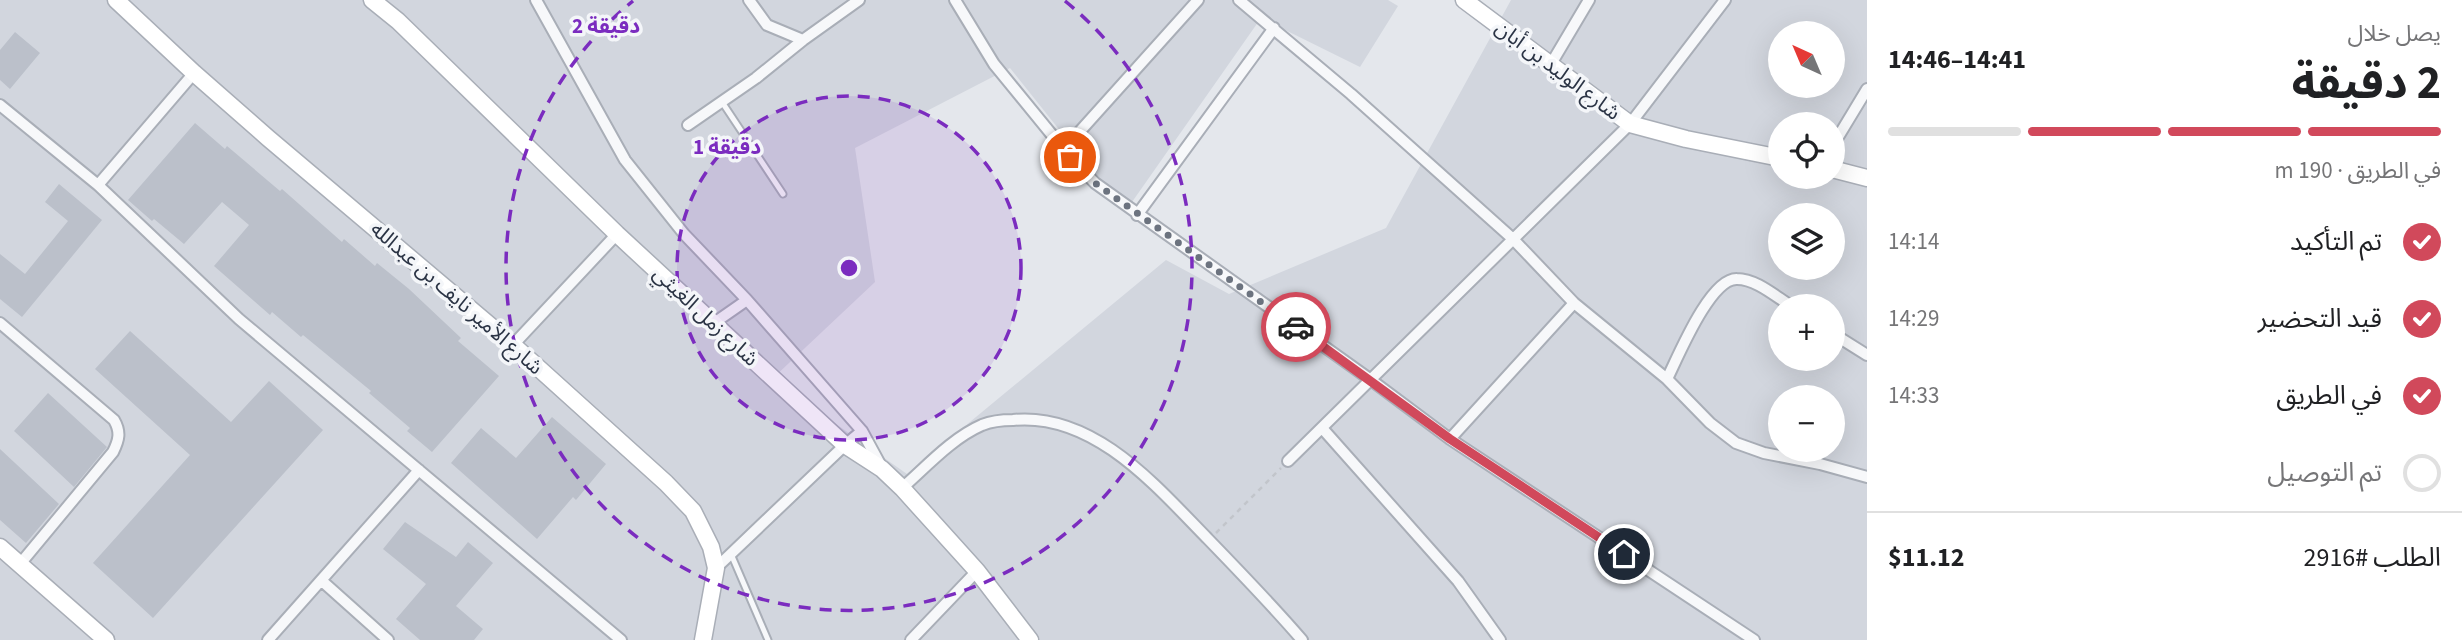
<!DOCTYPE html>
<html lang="ar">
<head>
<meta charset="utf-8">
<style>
	:root { --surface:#fff; --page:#f6f6f6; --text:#202124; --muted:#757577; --line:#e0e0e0; --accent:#d1495b }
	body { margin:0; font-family:"Source Sans 3","Noto Sans Arabic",sans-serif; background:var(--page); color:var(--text); direction:rtl; height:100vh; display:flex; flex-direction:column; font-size:26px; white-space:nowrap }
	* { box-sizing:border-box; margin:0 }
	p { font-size:23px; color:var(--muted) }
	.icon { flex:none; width:38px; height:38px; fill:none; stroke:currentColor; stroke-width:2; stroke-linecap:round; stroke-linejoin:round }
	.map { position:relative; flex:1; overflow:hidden; direction:ltr }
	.sheet { display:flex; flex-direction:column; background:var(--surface); width:595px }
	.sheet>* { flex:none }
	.needle { width:46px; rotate:316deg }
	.fabs { position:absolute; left:1768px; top:21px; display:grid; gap:14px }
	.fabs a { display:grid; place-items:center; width:77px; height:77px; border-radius:50%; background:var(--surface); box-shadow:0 7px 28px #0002; font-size:35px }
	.pin { position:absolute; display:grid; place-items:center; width:60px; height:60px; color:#fff; margin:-30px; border:4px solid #fff; border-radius:50%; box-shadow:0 2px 7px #0007 }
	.courier { position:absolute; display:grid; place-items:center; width:70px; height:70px; margin:-35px; border:5px solid #d1495b; border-radius:50%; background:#fff; color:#222; box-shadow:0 2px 9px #0007 }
	.headline em { font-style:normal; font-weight:700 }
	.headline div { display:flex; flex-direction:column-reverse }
	.headline { display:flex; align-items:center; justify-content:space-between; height:119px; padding:0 21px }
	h1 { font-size:46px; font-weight:700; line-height:52px }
	.bar { display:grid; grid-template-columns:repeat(4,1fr); gap:10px 7px; align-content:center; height:84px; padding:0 21px }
	.bar i { height:9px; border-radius:5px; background:var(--line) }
	.bar .current { background:var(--accent) }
	.bar p { grid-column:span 4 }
	.line { display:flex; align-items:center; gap:18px; padding:0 21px; border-top:2px solid var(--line) }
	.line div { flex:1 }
	ol { padding:0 21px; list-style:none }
	li { display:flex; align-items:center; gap:21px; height:77px }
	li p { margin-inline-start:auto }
	li .icon { padding:7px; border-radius:50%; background:var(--accent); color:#fff; stroke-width:4 }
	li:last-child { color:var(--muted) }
	li i { width:38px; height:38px; border:4px solid var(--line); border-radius:50% }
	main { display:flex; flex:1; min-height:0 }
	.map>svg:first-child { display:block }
</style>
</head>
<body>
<main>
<section class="sheet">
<div class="headline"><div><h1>2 دقيقة</h1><p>يصل خلال</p></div><em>14:41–14:46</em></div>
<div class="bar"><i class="current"></i><i class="current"></i><i class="current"></i><i></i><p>في الطريق · 190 m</p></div>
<ol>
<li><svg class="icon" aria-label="check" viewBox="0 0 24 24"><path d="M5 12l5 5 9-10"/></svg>تم التأكيد<p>14:14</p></li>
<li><svg class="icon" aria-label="check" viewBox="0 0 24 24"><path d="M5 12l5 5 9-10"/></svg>قيد التحضير<p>14:29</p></li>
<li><svg class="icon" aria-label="check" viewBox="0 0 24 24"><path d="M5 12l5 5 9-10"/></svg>في الطريق<p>14:33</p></li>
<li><i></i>تم التوصيل</li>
</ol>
<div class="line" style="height:91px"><div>الطلب #2916</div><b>$11.12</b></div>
</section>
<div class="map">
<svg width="1867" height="640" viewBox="0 0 1867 640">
	<rect width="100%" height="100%" fill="#e4e7ec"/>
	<path fill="#d2d6de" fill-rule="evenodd" d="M 0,0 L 1388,0 L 1398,6 L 1360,67 L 1261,18 L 1125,212 L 1010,68 L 855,148 L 875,282 L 772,379 L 907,474 L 1166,260 L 1229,294 L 1386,228 L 1511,0 L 1867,0 L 1867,640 L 0,640 ZM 1780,33 L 1832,33 L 1832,86 L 1780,86 ZM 1780,124 L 1832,124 L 1832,177 L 1780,177 ZM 1780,215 L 1832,215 L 1832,268 L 1780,268 ZM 1780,306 L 1832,306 L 1832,359 L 1780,359 ZM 1780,397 L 1832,397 L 1832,450 L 1780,450 Z"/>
	<path fill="#bbc0ca" d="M 15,32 L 40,53 L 10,89 L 0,80 L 0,50 Z
		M 195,123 L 225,149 L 227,146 L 280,191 L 282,189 L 342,242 L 344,239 L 375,266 L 377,263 L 409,289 L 461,338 L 458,341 L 499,376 L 432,452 L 407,431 L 410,428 L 369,393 L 371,391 L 303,335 L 301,337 L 272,312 L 270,315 L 214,266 L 249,225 L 222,202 L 184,244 L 154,219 L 152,221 L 128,200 Z
		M 59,184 L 102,220 L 22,317 L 0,299 L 0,254 L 25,274 L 68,221 L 45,202 Z
		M 130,331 L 231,422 L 269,381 L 323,430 L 153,618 L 93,563 L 190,455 L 95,369 Z
		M 48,393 L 107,447 L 74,487 L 14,431 Z
		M 552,417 L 606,464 L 576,500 L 573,497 L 537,539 L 451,463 L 481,428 L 516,458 Z
		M 0,449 L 59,504 L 26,543 L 0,520 Z
		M 405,522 L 456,557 L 468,542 L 493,563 L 456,606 L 483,629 L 474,640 L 420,640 L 396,619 L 426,584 L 383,549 Z"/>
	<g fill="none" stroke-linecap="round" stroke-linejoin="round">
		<defs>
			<path id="lane" d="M 722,102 L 783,194
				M 731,554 L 768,640"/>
			<path id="street" d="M 536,0 L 625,160 L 684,234 L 747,300 L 862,431 L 881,466
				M 749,0 L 767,25 L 803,40 L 859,0
				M 955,0 L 994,64 L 1070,157 L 1095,183 L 1371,380 L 1450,439 L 1754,640
				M 1239,0 L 1351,94 L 1513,239 L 1574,303 L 1667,379 L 1710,423 L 1736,443 L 1764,453 L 1820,464 L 1867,477
				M 1551,64 L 1589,0
				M 0,105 L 98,185 L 239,319 L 621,640
				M 688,125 L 756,78 L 803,40
				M 1832,147 L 1867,89
				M 1064,149 L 1198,0
				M 98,185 L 194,73
				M 1137,215 L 1274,28
				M 0,323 L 114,420 C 121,432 119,440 113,452 L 20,564
				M 714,323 L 747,300
				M 1832,333 L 1867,355
				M 513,345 L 617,234
				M 1667,379 C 1678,357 1710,278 1737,279 C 1756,279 1775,296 1791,306
				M 1322,428 L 1458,581 L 1500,640
				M 1450,439 L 1574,303
				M 1288,461 L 1630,124 L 1725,0
				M 902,488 C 926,467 952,438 982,425 C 992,421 1003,420 1013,420 C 1094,412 1156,486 1207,538 C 1239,571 1272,605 1302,640
				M 716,568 L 845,445 L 862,431
				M 322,581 L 388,640
				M 268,640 L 419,470
				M 911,640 L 977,571"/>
			<path id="secondary" d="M 116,0 L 194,73 L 268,138 L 513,345 L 666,483 L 693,511 L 711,547 L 716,568 L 703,640
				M 372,0 L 398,21 L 617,234 L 845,445 L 882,469 L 902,488 L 977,571 L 1030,640
				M 1464,0 L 1630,124 L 1686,139 L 1780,158
				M 1832,169 L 1867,178
				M 0,547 L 106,640"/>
		</defs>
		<use href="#lane" stroke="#a9aeb7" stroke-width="9"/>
		<use href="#street" stroke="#a9aeb7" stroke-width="14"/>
		<use href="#secondary" stroke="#a9aeb7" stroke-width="19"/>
		<path stroke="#c2c5cb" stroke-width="2.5" stroke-dasharray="5 5" stroke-linecap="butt" d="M 1216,533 L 1281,468"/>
		<use href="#lane" stroke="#f7f8fa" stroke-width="5"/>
		<use href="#street" stroke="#f7f8fa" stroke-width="10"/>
		<use href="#secondary" stroke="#fff" stroke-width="16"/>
	</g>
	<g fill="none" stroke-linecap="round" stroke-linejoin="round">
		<path stroke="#6c737f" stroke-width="7" stroke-dasharray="0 12.6" d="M 1070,157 L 1095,183 L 1296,327"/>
		<path stroke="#d1495b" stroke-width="9" d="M 1296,327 L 1450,439 L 1624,554"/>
	</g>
	<circle cx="849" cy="268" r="172" fill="#7b2cbf" fill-opacity=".12"/>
	<g fill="none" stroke="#7b2cbf" stroke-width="3.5" stroke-dasharray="12 9">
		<circle cx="849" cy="268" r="172"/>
		<path d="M1065 1A343 343 0 1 1 633 1"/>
	</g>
	<g text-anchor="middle" stroke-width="7" stroke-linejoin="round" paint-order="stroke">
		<g font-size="21" fill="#2b3445" stroke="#f4f6f9">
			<text transform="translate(1558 70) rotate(37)" y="7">شارع الوليد بن أبان</text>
			<text transform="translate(457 298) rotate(41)" y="7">شارع الأمير نايف بن عبدالله</text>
			<text transform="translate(706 316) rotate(43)" y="7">شارع زمل الغيثي</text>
		</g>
	</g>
	<circle cx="849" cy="268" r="10" fill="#7b2cbf" stroke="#f4f6f9" stroke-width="3.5"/>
	<g font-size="21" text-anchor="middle" font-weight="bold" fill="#7b2cbf" stroke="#f4f6f9" stroke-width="7" stroke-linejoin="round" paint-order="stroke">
		<text x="606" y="33">2 دقيقة</text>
		<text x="727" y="154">1 دقيقة</text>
	</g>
</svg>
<div class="fabs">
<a><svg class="needle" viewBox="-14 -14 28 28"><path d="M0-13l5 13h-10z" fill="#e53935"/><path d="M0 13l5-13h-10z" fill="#757577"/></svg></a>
<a><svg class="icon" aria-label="locate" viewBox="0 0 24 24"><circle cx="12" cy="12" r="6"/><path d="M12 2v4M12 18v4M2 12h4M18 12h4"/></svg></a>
<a><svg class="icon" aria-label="layers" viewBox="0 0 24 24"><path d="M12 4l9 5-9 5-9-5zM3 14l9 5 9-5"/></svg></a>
<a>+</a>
<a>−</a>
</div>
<div class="pin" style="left:1070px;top:157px;background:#ea580c"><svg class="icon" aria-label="bag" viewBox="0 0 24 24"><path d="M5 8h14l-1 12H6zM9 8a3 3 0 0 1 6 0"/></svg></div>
<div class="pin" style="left:1624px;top:554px;background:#1f2937"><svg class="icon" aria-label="home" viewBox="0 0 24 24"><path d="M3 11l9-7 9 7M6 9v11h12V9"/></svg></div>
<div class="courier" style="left:1296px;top:327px"><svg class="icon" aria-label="car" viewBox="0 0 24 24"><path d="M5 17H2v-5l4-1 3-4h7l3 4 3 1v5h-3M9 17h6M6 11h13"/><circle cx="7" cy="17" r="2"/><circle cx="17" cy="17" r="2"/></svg></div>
</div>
</main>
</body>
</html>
